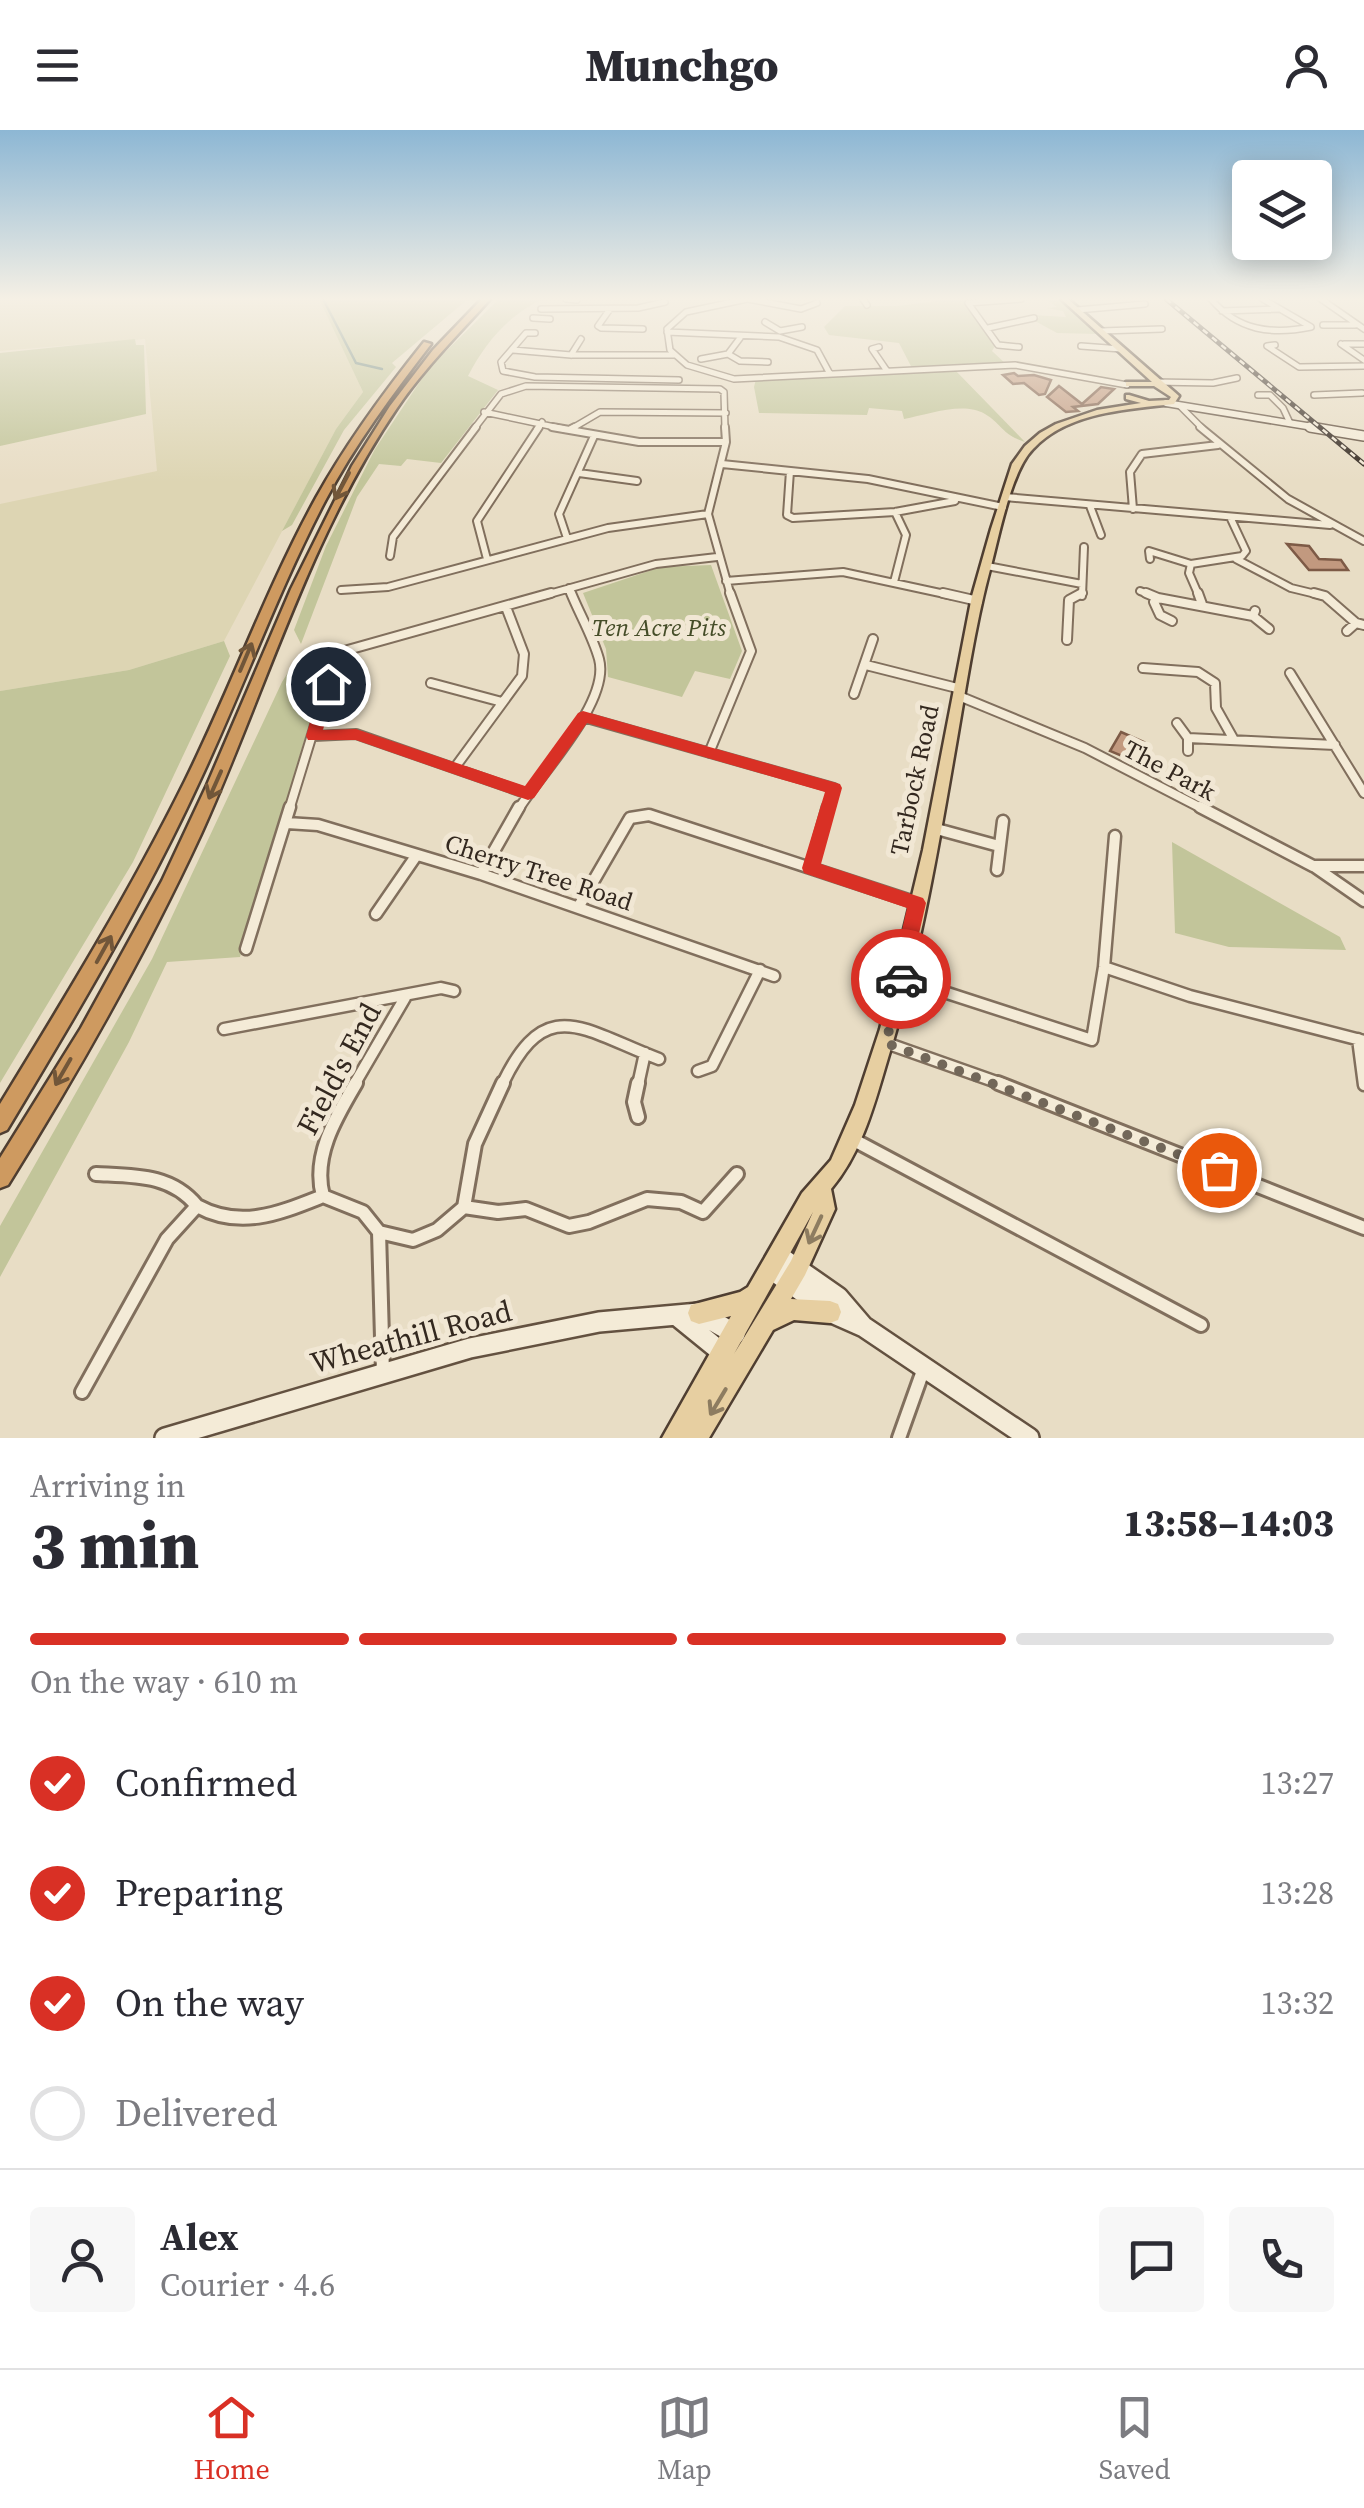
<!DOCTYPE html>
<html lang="en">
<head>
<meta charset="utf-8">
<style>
	:root { --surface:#fff; --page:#f7f7f7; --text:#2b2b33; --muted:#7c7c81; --line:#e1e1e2; --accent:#d93025 }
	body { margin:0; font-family:"Source Serif 4",serif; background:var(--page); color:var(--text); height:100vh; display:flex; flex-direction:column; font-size:38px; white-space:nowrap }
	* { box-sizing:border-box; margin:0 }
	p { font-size:32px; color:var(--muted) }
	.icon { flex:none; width:55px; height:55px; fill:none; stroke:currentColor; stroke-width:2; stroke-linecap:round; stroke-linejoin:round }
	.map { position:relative; height:1308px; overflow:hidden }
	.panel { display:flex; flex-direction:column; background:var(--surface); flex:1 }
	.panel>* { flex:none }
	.fabs { position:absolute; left:1232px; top:30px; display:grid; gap:20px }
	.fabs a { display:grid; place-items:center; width:100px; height:100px; border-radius:10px; background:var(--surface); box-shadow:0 5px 25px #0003; font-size:50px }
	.pin { position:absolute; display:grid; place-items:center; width:85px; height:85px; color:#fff; margin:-42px; border:5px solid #fff; border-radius:50%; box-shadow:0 2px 10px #0007 }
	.courier { position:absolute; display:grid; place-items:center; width:100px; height:100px; margin:-50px; border:8px solid #d93025; border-radius:50%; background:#fff; color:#222; box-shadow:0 2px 12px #0007 }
	.overview em { font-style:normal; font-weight:800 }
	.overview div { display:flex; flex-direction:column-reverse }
	.overview { display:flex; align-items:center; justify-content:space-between; height:170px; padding:0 30px }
	h1 { font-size:65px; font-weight:800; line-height:75px }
	.bar { display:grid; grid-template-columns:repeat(4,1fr); gap:15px 10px; align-content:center; height:120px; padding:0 30px }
	.bar i { height:12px; border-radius:8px; background:var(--line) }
	.bar .on { background:var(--accent) }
	.bar p { grid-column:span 4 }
	.line { display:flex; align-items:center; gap:25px; padding:0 30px; border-top:2px solid var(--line) }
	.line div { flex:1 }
	.round { display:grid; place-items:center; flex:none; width:105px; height:105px; border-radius:10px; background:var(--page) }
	ol { padding:0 30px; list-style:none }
	li { display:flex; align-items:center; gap:30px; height:110px }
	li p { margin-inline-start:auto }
	li .icon { padding:10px; border-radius:50%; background:var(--accent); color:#fff; stroke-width:4 }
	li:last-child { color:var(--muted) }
	li i { width:55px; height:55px; border:5px solid var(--line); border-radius:50% }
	header { display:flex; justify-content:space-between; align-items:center; height:130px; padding:0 30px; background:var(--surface); font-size:45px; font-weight:800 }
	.menu { display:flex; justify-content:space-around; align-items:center; height:140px; border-top:2px solid var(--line); background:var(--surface); font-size:28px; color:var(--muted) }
	.menu a { display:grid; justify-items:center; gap:5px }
	.menu .on { color:var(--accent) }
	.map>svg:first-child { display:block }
</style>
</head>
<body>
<header><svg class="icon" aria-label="menu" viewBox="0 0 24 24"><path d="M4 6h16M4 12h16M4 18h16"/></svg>Munchgo<svg class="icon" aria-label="person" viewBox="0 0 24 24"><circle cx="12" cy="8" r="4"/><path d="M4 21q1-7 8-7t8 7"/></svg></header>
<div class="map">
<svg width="1364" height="1308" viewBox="0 0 1364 1308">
	<rect width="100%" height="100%" fill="#e8ddc5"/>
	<path fill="#ddd5b3" d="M 0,169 L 319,169 L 363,262 L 336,299 L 224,511 L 129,540 L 0,561 L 0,374 L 157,341 L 145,209 L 0,221 Z"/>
	<path fill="#c2c59a" d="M 319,169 L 468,169 L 392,233 L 396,237 L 344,300 L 292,395 L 282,401 L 336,299 L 363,262 Z
		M 499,169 L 544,169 C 510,183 485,213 468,246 L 498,260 L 441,333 L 407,329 L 401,336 L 379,334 L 357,367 L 301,514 L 294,500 L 326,416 L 375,319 L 429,238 Z
		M 951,169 L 968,170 L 964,173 L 990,203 L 995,216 L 992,221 L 1007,235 L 955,240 L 1025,312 C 1001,304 1002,294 985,284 C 963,271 927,285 904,289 L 902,281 L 869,278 L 867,285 L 759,283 L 754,257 L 756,249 L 913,240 L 899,213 L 829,205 L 824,197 L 845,176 L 898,176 Z
		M 1046,169 L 1059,169 L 1099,204 L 1057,203 L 1035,191 L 1039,187 L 1033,185 L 1066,187 L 1063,181 L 1047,178 L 1057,177 Z
		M 135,209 L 136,215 L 144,215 L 146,284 L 0,316 L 0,223 Z
		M 711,435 L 742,521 L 730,549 L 695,541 L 682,567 L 608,547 L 606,519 L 583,463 L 661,437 Z
		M 224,511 L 230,526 L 133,732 L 0,953 L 0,561 L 129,540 Z
		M 329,527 L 240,827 L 167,832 L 129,912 L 0,1147 L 0,1096 L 152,829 L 282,552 L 294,533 Z
		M 1172,712 L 1340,807 L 1346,820 L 1229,817 L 1175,803 Z"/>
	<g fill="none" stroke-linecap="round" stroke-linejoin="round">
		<path stroke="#6e8982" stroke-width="2.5" d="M 323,169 L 356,233 L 382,239"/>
	</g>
	<path fill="#c2997f" stroke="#7d5a46" stroke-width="2.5" d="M 1014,243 L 1018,246 L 1034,245 L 1051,250 L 1045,264 L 1039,265 L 1024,253 L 1013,254 L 1003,245 Z
		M 1059,256 L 1082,274 L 1101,257 L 1114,259 L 1098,274 L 1073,277 L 1078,281 L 1066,282 L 1047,267 Z
		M 1287,414 L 1309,416 L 1319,429 L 1341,430 L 1348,440 L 1309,440 Z
		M 1121,602 L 1144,612 L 1134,631 L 1110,621 Z"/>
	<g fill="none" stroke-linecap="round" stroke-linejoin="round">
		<defs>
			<path id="street-far4" d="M 566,169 L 577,170
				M 747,169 L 686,182 L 667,199 L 670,220 L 687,235 L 734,249 L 1015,235 L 1127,255
				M 748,169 L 801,179 L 817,173
				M 863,169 L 867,175
				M 1211,169 C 1238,201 1272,205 1311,197 L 1263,169
				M 1321,169 L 1364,199
				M 541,179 L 638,178 L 665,172
				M 610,179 L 598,196 L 601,198 L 643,199
				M 1077,180 L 1145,174
				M 1222,181 L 1279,179
				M 533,188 L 550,189
				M 765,192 L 780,201 L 802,197
				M 1323,195 L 1355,195
				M 988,198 L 1034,188
				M 1101,201 L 1162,199
				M 667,202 L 779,207 L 817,220 L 830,244
				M 535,203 L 526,203 L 501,232 L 503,241 L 535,247 L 679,250
				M 1341,214 L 1364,230
				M 1344,214 L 1364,214
				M 1275,215 L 1267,216 L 1299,237 L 1364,236
				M 1081,216 L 1121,219
				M 879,217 L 872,219 L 887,241
				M 1019,217 L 998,215 L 968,173 L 1021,169
				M 513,220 L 571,225 L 675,225
				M 728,224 L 740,231 L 768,232
				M 571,225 L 581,209
				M 701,229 L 728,224 L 740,208
				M 1155,252 L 1213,253 L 1237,248
				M 1258,265 L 1270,265 L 1283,278 L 1290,293
				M 1314,265 L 1362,263
				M 1180,276 L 1203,299
				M 484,282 L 564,299
				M 474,299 L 501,264 L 526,256 L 720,259 L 724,262 L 725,299
				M 537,299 L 542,292
				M 571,299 L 600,282 L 726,283"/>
			<path id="street-far3" d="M 552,297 L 639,312 L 726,312
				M 725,297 L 726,312 L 708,384 L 731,466
				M 1200,297 L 1288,369 L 1364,411
				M 571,299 L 575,297
				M 722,334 L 868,349 L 1003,377
				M 790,341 L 787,385 L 793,388 L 895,382 L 955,371
				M 579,343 L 637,351
				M 1005,367 L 1330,395
				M 1090,376 L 1101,405
				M 1133,379 L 1130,342 L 1142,324 L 1218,315
				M 567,408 L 559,384 L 594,306
				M 390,426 L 393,407 L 476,297
				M 487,429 L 477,391 L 539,297
				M 1150,429 L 1149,421 L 1191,434
				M 1236,429 L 1291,458 L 1324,466
				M 987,436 L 1082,454
				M 726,451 L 843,442 L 954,466
				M 894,452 L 906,405 L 895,382
				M 569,458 L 572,466
				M 341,460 L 388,457 L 608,398 L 708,384
				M 1140,461 L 1153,466
				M 542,466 L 656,434 L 717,427
				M 1082,466 L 1084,417
				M 1199,466 L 1189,443 L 1191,434 L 1242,426 L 1246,421 L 1231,389"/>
			<path id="street-far2" d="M 943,463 L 978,471
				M 1146,463 L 1158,468
				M 1198,463 L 1202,474
				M 1314,463 L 1325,466 L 1356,493
				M 1255,481 L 1253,486 L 1269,499
				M 1172,491 L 1160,485 L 1154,472 L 1158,468 L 1253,486
				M 1347,501 L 1356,493 L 1364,495
				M 1067,510 L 1069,470 L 1082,463
				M 866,535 L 961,559
				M 1143,538 L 1198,542 L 1215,553 L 1216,578 L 1234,610
				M 1290,543 L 1364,663
				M 431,553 L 502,572
				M 854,564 L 873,509
				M 959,566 L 1085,618 L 1205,680
				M 583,587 L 834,658 L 828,680
				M 1177,593 L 1188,608 L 1188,621
				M 314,606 L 356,604 L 528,664
				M 1188,608 L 1335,615
				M 709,623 L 751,521 L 730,463
				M 456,636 L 522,546 L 524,524 L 506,477
				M 289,680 L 337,523 L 551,463
				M 518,680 C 539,645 611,572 599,529 C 593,507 580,485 571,463"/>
			<path id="street-far1" d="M 1200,677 L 1313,736 L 1364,736
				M 287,693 L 318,695 L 481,744 L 774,846
				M 933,698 L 999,716
				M 1315,737 L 1364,771
				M 811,738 L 828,677
				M 997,740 L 1003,691
				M 481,744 L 519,677
				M 579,776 L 630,688 L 649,685 L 917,773
				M 376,784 L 416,726
				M 246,819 L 290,677
				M 1104,837 L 1190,866 L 1364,911
				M 901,848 L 1092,910 L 1104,837 L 1115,706
				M 224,899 L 441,858 L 454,861
				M 1358,909 L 1364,955
				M 886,913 L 1005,955
				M 698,941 L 712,936 L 760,840
				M 354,955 L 406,866
				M 502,955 C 546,862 582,900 659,929
				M 638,955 L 645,923"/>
			<path id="street" d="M 356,953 C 336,987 312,1026 323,1066 L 363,1082 L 379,1102 L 383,1243
				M 998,953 L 1364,1098
				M 638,987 L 634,972 L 638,953
				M 852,1009 L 1201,1195
				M 197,1076 C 241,1100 280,1083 323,1066
				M 464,1077 L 498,1082 L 526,1079 L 569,1096 L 589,1092 L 647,1069 L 681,1072 L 703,1082 L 737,1044
				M 379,1102 L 413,1110 L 437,1100 L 464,1077 L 475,1014 L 503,953
				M 82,1262 L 167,1109 L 197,1076 C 171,1044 134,1046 96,1044
				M 899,1308 L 924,1238"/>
			<path id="secondary-far2" d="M 1166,273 L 1325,299"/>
			<path id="secondary-far1" d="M 1310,297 L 1364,306"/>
			<path id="secondary" d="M 779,1126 L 838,1167 L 862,1195
				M 771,1139 L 830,1182 L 864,1197 L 1029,1308
				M 677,1186 L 725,1225
				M 165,1308 L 470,1218 L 599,1192 L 699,1183 L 735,1204"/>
			<path id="primary" d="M 1061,169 L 1068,169 L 1179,266 L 1174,274 C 1128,279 1067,282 1033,319 C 1012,340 1000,401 992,432 C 974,497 965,565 953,632 C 936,731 918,832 888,928 C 875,972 862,1023 831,1059 L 835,1079 L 805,1145 L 791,1169 L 830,1171 L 838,1174 L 841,1182 L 838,1190 L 830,1193 L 794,1190 L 773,1200 L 709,1308 L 662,1308 L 731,1186 L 699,1194 L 691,1191 L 688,1183 L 691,1175 L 740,1162 L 748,1157 L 802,1063 L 831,1030 L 855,975 L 880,899 L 923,720 L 972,466 L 991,399 L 1012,334 L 1025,316 L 1040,303 L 1056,294 L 1097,280 L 1141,273 L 1126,269 L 1126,265 L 1129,265 L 1149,271 L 1169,270 L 1171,267 L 1154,256 L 1126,256 L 1126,252 L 1152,252 ZM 813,1082 L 791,1131 L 734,1224 Z"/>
			<path id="highway" d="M 482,169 L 490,169 C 458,205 424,238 397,278 C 309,407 265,563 201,704 C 145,825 79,941 8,1055 L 0,1058 L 0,1028 L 81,898 L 162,751 L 207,655 L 291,459 L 352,336 L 390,276 L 433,220 Z
				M 424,212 L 431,214 C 392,265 355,314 325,371 C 278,461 244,556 201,648 C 145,770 76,885 7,1000 L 0,1003 L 0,974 C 65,868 130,762 185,651 C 231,558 266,459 316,368 C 347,312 384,262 424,212 Z"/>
		</defs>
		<use href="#street-far4" stroke="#816f5d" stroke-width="8"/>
		<use href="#street-far3" stroke="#816f5d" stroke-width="10"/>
		<use href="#street-far2" stroke="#816f5d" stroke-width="12"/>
		<use href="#street-far1" stroke="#816f5d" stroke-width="15"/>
		<use href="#street" stroke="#816f5d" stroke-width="18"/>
		<use href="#secondary-far2" stroke="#635140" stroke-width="9"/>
		<use href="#secondary-far1" stroke="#635140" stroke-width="12"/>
		<use href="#secondary" stroke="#635140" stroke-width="24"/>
		<use href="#primary" stroke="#4f3e31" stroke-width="5"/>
		<use href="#highway" stroke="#4f3e31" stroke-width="5"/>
		<use href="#street-far4" stroke="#f4ebd7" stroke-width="5"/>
		<use href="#street-far3" stroke="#f4ebd7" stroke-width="6"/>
		<use href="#street-far2" stroke="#f4ebd7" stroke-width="8"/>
		<use href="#street-far1" stroke="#f4ebd7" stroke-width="10"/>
		<use href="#street" stroke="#f4ebd7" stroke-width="12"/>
		<use href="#secondary-far2" stroke="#f4ebd7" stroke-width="6"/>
		<use href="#secondary-far1" stroke="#f4ebd7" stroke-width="9"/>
		<use href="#secondary" stroke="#f4ebd7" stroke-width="19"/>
		<use href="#primary" fill="#e7cfa1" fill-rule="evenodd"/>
		<use href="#highway" fill="#ce9a60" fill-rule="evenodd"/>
		<defs>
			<path id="rail" d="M 1166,169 L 1364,334"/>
		</defs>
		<use href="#rail" stroke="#33281f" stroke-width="5"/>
		<use href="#rail" stroke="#f1e7d4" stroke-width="2.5" stroke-dasharray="6" stroke-linecap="butt"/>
	</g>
	<defs><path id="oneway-shaft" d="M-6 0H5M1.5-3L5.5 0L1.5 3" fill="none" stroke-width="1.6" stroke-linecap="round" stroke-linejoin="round" transform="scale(2.5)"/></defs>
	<g stroke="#715639">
		<use href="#oneway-shaft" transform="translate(342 356) rotate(118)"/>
		<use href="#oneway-shaft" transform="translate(246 527) rotate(-67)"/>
		<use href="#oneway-shaft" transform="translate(215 655) rotate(114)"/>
		<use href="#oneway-shaft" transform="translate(104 819) rotate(-61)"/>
		<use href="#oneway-shaft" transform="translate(63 942) rotate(120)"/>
	</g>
	<g stroke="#8d7c60">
		<use href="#oneway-shaft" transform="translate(815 1100) rotate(115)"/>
		<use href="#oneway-shaft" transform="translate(718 1272) rotate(121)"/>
	</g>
	<linearGradient id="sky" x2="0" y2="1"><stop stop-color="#8db7d4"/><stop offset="0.48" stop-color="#f5f0e5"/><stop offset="1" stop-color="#f5f0e5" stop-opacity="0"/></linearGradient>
	<rect width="1364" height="352" fill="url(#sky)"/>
	<path fill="#d93025" d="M 328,550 L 335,554 L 323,600 L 356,599 L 525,656 L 578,583 L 583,581 L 840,654 L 842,658 L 821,734 L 923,768 L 926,773 L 907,856 L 894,856 L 891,849 L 907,778 L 804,743 L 802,738 L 825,662 L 587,593 L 534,668 L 528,670 L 356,610 L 308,610 L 306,606 L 321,554 Z"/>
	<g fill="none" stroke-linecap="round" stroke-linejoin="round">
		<path stroke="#726759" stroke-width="10" stroke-dasharray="0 18" d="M 901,849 L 886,913 L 1219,1040"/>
	</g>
	<g text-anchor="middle" stroke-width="10" stroke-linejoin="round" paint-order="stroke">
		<g font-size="25" font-style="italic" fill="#454d28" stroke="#f1e7d4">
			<text x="659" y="506">Ten Acre Pits</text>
		</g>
		<g font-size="25" fill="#33281f" stroke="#f1e7d4">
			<text transform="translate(1170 640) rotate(28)" y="9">The Park</text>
			<text transform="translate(914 650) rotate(-78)" y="9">Tarbock Road</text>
			<text transform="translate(539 742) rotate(18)" y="9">Cherry Tree Road</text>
		</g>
		<g font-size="30" fill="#33281f" stroke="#f1e7d4">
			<text transform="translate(339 939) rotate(-62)" y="10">Field's End</text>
			<text transform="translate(411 1207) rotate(-15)" y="10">Wheathill Road</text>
		</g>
	</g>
</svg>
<div class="fabs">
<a><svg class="icon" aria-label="layers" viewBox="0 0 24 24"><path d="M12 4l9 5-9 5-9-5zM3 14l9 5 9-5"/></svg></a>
</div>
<div class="pin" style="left:1219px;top:1040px;background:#ea580c"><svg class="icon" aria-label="bag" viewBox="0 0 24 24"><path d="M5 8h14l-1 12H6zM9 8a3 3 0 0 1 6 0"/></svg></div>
<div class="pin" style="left:328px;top:554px;background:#1f2937"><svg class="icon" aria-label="home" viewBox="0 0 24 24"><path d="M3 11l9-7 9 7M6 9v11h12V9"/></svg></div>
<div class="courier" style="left:901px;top:849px"><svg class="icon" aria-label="car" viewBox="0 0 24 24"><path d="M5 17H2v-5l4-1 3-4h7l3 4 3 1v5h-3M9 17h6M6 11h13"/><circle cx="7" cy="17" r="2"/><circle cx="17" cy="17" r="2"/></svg></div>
</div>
<section class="panel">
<div class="overview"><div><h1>3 min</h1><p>Arriving in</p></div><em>13:58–14:03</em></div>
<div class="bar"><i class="on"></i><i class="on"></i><i class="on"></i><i></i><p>On the way · 610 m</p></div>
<ol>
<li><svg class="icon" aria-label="check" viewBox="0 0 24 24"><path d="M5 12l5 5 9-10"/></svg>Confirmed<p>13:27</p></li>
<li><svg class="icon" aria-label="check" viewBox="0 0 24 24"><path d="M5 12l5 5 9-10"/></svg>Preparing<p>13:28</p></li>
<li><svg class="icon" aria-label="check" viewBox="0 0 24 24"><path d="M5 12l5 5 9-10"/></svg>On the way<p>13:32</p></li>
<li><i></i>Delivered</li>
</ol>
<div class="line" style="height:180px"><a class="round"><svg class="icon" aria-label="person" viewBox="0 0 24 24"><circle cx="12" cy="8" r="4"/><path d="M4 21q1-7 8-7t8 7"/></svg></a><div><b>Alex</b><p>Courier · 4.6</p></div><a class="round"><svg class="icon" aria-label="chat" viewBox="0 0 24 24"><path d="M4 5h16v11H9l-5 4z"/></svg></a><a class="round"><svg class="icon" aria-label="phone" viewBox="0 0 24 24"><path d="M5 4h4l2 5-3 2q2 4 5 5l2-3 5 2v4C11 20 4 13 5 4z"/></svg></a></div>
</section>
<nav class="menu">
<a class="on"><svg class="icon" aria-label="home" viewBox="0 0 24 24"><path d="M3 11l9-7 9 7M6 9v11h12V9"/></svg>Home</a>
<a><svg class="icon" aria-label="map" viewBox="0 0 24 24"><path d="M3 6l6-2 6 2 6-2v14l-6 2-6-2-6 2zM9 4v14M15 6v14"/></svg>Map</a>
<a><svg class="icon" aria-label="saved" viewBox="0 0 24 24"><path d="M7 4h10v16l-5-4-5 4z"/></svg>Saved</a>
</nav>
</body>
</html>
